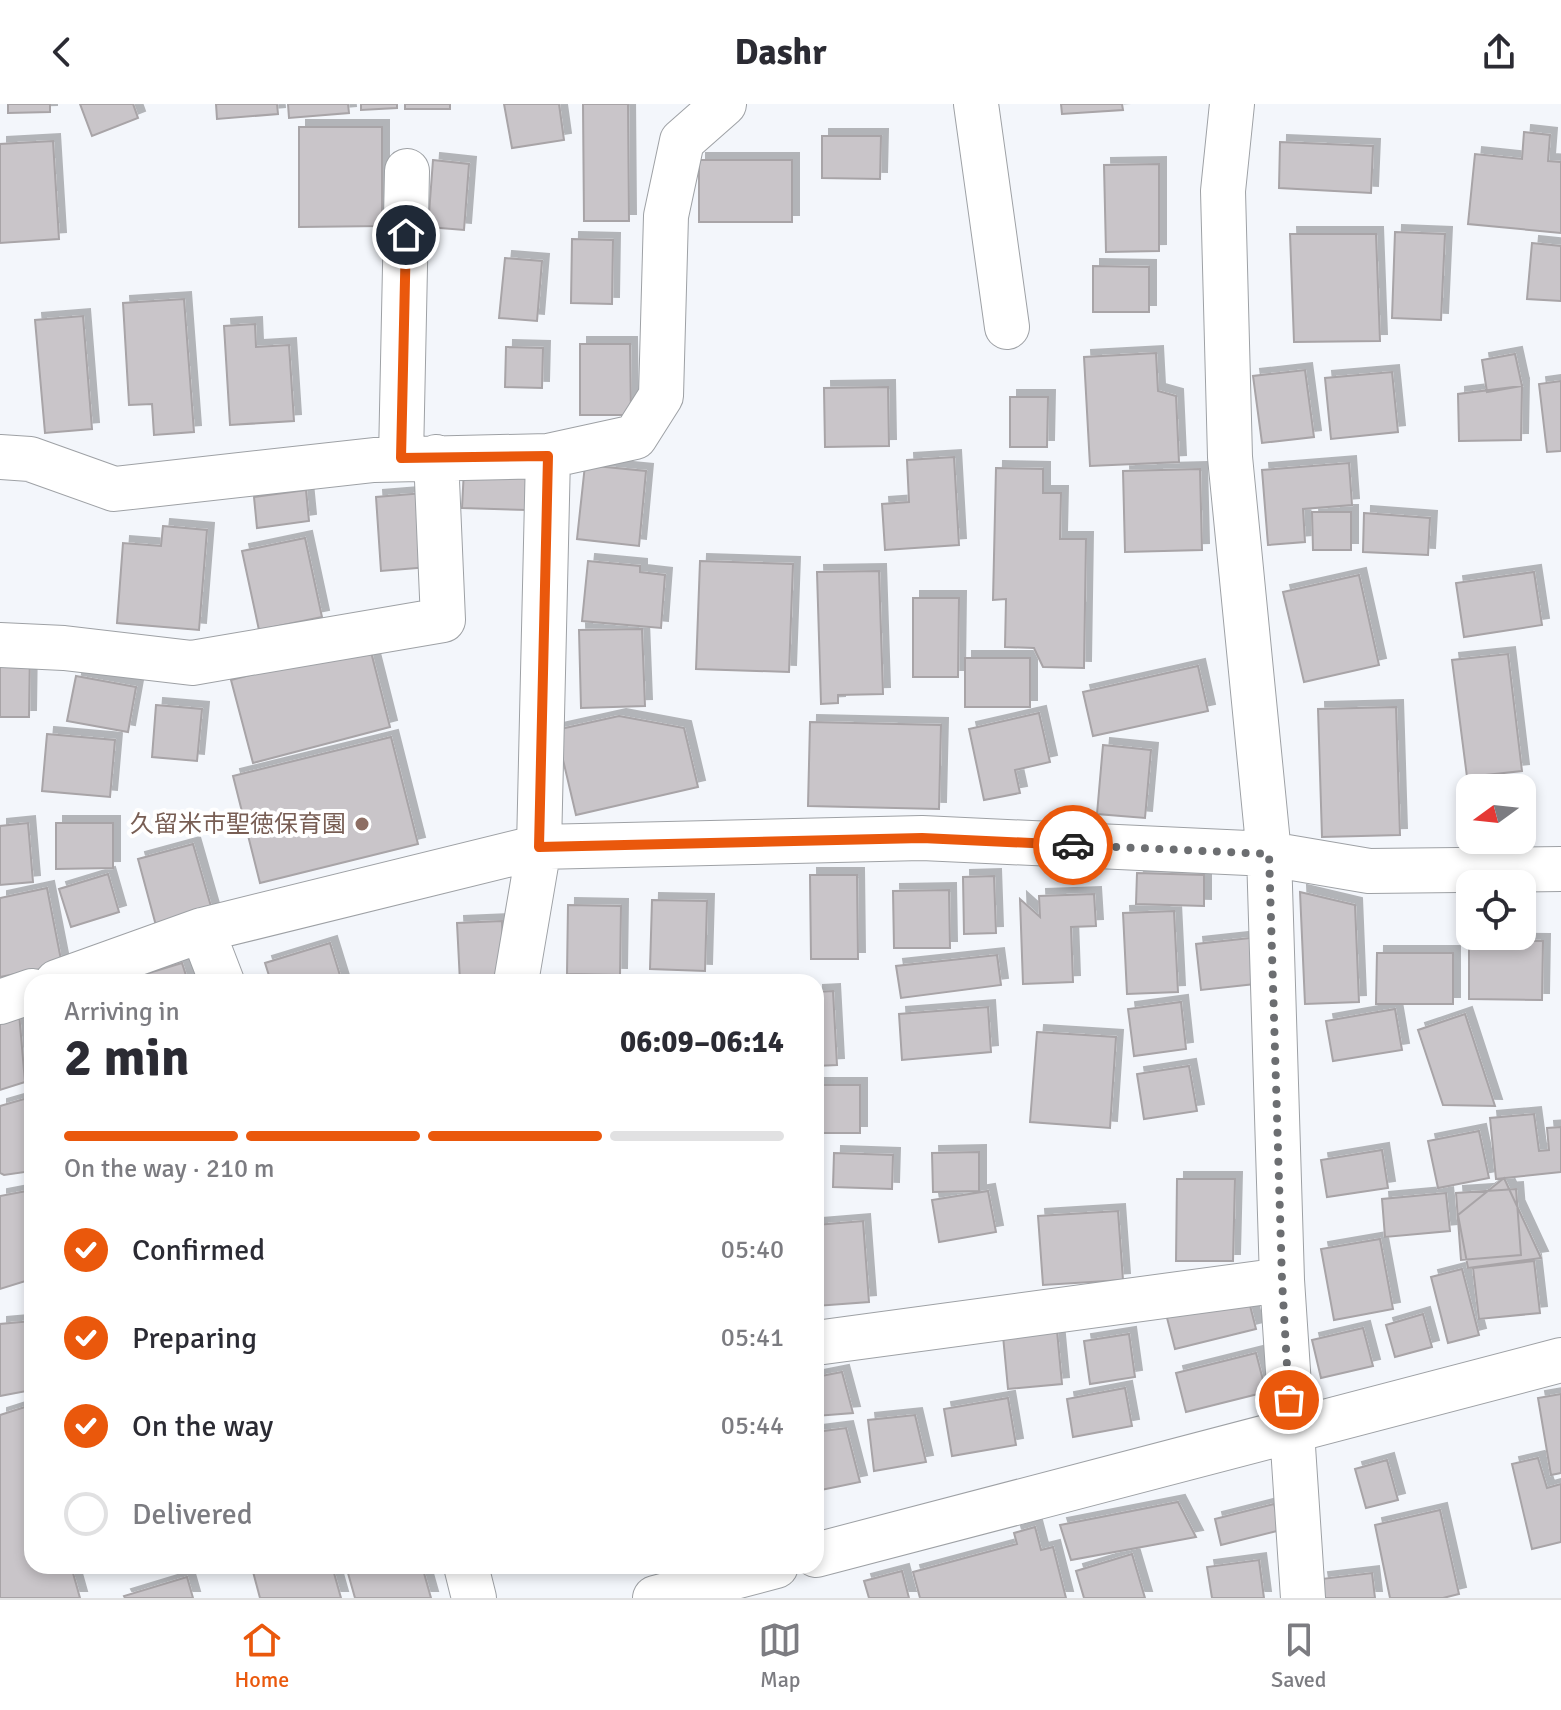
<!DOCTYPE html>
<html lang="en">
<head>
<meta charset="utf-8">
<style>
	:root { --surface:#fff; --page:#f7f7f7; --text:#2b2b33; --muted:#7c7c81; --line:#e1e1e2; --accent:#ea580c }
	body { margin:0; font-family:Signika,"Noto Sans JP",sans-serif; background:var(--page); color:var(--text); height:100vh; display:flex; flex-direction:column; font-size:30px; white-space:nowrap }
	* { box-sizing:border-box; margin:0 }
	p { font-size:26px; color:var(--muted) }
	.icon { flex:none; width:44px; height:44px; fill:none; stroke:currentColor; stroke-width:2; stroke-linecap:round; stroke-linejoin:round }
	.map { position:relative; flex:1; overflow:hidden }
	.panel { position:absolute; left:24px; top:870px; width:800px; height:600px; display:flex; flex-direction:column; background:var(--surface); border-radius:24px; box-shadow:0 4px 12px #0003 }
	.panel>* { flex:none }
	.needle { width:52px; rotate:255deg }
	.tools { position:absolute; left:1456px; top:670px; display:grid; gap:16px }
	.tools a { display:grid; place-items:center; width:80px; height:80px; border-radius:16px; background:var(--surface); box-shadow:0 4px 12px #0003; font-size:40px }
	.pin { position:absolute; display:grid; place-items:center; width:68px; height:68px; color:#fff; margin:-34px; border:4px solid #fff; border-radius:50%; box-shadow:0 2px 8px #0007 }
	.courier { position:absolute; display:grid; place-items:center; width:80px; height:80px; margin:-40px; border:6px solid #ea580c; border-radius:50%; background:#fff; color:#222; box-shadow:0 2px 10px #0007 }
	.headline em { font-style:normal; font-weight:700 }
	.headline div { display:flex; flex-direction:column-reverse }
	.headline { display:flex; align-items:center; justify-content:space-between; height:136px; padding:0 40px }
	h1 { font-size:52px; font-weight:700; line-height:60px }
	.bar { display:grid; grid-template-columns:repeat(4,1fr); gap:12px 8px; align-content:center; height:96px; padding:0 40px }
	.bar i { height:10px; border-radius:6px; background:var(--line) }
	.bar .selected { background:var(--accent) }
	.bar p { grid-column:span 4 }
	ol { padding:0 40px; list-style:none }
	li { display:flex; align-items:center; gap:24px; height:88px }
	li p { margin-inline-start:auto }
	li .icon { padding:8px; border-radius:50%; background:var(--accent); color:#fff; stroke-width:4 }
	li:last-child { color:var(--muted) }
	li i { width:44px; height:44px; border:4px solid var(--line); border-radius:50% }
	header { display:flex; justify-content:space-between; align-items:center; height:104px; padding:0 40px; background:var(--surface); font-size:36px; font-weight:700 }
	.dock { display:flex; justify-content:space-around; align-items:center; height:112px; border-top:2px solid var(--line); background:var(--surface); font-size:22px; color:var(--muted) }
	.dock a { display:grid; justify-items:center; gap:4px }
	.dock .selected { color:var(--accent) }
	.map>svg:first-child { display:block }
</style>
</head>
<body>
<header><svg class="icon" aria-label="back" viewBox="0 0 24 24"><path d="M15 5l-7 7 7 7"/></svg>Dashr<svg class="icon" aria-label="share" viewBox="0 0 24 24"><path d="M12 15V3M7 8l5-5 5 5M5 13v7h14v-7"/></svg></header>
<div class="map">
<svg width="1561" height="1494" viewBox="0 0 1561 1494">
	<defs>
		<filter id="shadow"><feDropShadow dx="7" dy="-7" stdDeviation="0" flood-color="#0004"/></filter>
	</defs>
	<rect width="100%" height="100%" fill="#f3f6fb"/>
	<path fill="#c9c5c9" stroke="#a8a4a7" stroke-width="2" filter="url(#shadow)" d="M 8,0 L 50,0 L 50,8 L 8,9 Z
		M 80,0 L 133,0 L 138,14 L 92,32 Z
		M 216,0 L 277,0 L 278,10 L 217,15 Z
		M 288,0 L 348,0 L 349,9 L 289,14 Z
		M 361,0 L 397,0 L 397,4 L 361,6 Z
		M 405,0 L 450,0 L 450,5 L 405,5 Z
		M 504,0 L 559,0 L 564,36 L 512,44 Z
		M 583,0 L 628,0 L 629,117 L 584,117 Z
		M 1061,0 L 1122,0 L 1123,6 L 1062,10 Z
		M 299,23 L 382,23 L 382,122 L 299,123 Z
		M 1524,28 L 1550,31 L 1548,57 L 1561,58 L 1561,129 L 1468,120 L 1475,50 L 1522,55 Z
		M 822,32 L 881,32 L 880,75 L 822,74 Z
		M 53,37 L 59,135 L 0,139 L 0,40 Z
		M 1280,38 L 1373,42 L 1371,89 L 1279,84 Z
		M 433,56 L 469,60 L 464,126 L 428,123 Z
		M 699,56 L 792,56 L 792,118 L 699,118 Z
		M 1159,60 L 1159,147 L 1106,148 L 1104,61 Z
		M 1395,128 L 1445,130 L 1441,216 L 1392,214 Z
		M 1290,130 L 1376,130 L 1380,237 L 1294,238 Z
		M 572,135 L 613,136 L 612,200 L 571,199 Z
		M 1532,139 L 1561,142 L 1561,197 L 1527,195 Z
		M 505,154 L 542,157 L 537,217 L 499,214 Z
		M 1093,162 L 1149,163 L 1149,208 L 1093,208 Z
		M 184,195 L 194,328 L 154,331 L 152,300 L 129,301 L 123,199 Z
		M 83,212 L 92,325 L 45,329 L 35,216 Z
		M 255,220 L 256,243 L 289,241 L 294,317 L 230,321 L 224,222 Z
		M 580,240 L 630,240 L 631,311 L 580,311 Z
		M 506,243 L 543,244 L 542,284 L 505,283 Z
		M 1156,249 L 1158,287 L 1176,292 L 1179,358 L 1090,362 L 1084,253 Z
		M 1515,250 L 1522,282 L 1487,288 L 1482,256 Z
		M 1305,266 L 1314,333 L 1262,339 L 1253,272 Z
		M 1392,268 L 1398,328 L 1331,335 L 1325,274 Z
		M 1561,277 L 1561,347 L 1547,348 L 1539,280 Z
		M 1522,282 L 1521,336 L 1459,337 L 1458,290 Z
		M 888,283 L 889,342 L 825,343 L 824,284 Z
		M 1010,293 L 1048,293 L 1047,343 L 1010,343 Z
		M 954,353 L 959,441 L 885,446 L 882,400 L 909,398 L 907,356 Z
		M 1349,359 L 1352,401 L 1303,405 L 1305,438 L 1268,441 L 1262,366 Z
		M 585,361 L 646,367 L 639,442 L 577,435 Z
		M 996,364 L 1043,365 L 1043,389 L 1061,389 L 1060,435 L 1086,435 L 1084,564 L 1043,563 L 1034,544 L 1005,543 L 1006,495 L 993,496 Z
		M 464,365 L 527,367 L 526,406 L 462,404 Z
		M 1200,365 L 1202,446 L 1125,448 L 1123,367 Z
		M 306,386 L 309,417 L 257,424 L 254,393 Z
		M 424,389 L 429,463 L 381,467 L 376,393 Z
		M 1312,408 L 1351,408 L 1351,446 L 1313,446 Z
		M 1364,409 L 1430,414 L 1428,451 L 1363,448 Z
		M 163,422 L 207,426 L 199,526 L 117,519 L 123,439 L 161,442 Z
		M 305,434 L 322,513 L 259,526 L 242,447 Z
		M 588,457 L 640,462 L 640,468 L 665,471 L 661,524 L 582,517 Z
		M 700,457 L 793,460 L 789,568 L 696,565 Z
		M 879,467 L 883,590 L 838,591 L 838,599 L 821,600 L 817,468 Z
		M 1534,468 L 1542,521 L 1464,533 L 1456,479 Z
		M 1359,471 L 1379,561 L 1304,578 L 1283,488 Z
		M 913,494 L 959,494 L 958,573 L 913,573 Z
		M 642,525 L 645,602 L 581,604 L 579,526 Z
		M 369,540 L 390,623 L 253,659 L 231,576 Z
		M 0,544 L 30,544 L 29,613 L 0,613 Z
		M 1508,550 L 1522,667 L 1467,673 L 1452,556 Z
		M 965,554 L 1030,554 L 1030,603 L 965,603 Z
		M 1198,562 L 1208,607 L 1093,632 L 1083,588 Z
		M 76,572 L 136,583 L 128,628 L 67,617 Z
		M 156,601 L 202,605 L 197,657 L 152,653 Z
		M 1396,603 L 1400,731 L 1322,733 L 1318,605 Z
		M 1039,609 L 1050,658 L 1015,666 L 1020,689 L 984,696 L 969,625 Z
		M 619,612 L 684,624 L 698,683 L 576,711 L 556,626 Z
		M 810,618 L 941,621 L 939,705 L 808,702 Z
		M 47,630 L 115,636 L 110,693 L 42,687 Z
		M 391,633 L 418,740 L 260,779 L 233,672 Z
		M 1103,641 L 1151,646 L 1145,714 L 1097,710 Z
		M 28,719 L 33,778 L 0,781 L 0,722 Z
		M 56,719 L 113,719 L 113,764 L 56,765 Z
		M 193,740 L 214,813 L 158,829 L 138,755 Z
		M 1137,769 L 1204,771 L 1204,802 L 1136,800 Z
		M 108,770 L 119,808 L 71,823 L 59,785 Z
		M 810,771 L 857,771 L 858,855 L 811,855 Z
		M 994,772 L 996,829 L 964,830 L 963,773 Z
		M 47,784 L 62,861 L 0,873 L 0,794 Z
		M 949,786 L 950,844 L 894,844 L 893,787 Z
		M 1300,788 L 1355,801 L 1359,898 L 1305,900 Z
		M 1094,790 L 1096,822 L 1071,823 L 1073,878 L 1023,880 L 1020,795 L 1040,813 L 1039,792 Z
		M 652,796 L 707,797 L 705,867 L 650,865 Z
		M 568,801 L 621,802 L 620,871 L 567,870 Z
		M 1174,807 L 1178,888 L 1127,890 L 1123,809 Z
		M 502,817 L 504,878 L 460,878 L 457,819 Z
		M 1259,833 L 1264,879 L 1201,886 L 1196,840 Z
		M 1469,836 L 1543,837 L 1542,896 L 1469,895 Z
		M 330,839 L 342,878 L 271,878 L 265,859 Z
		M 1377,849 L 1453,849 L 1453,900 L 1376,900 Z
		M 997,851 L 1001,881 L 901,894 L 896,862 Z
		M 182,859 L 188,878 L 144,878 L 142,871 Z
		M 833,887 L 837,961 L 816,962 L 816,888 Z
		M 1181,898 L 1186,945 L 1134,952 L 1128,905 Z
		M 988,903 L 991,948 L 902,956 L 899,910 Z
		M 1395,905 L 1402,946 L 1333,957 L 1326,917 Z
		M 19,909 L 25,978 L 0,986 L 0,915 Z
		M 1465,910 L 1495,1002 L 1443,1001 L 1418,926 Z
		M 1037,928 L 1116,933 L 1110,1024 L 1030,1018 Z
		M 1189,962 L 1197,1007 L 1144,1015 L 1137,970 Z
		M 816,981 L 860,981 L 860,1029 L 816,1029 Z
		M 31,993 L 32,1067 L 4,1071 L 0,1069 L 0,1002 Z
		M 1534,1010 L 1539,1047 L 1549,1046 L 1547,1024 L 1561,1023 L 1561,1068 L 1496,1075 L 1490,1014 Z
		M 1479,1027 L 1489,1074 L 1438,1084 L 1428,1037 Z
		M 1382,1046 L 1388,1084 L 1327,1093 L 1321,1056 Z
		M 979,1048 L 979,1087 L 933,1088 L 932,1049 Z
		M 834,1049 L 893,1051 L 892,1085 L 833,1083 Z
		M 1504,1074 L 1541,1154 L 1468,1164 L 1458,1111 Z
		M 1177,1075 L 1235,1075 L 1233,1157 L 1176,1157 Z
		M 1516,1085 L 1521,1151 L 1461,1156 L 1456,1089 Z
		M 32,1086 L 32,1175 L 0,1185 L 0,1092 Z
		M 988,1087 L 996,1128 L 939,1138 L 932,1096 Z
		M 1446,1089 L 1450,1127 L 1385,1133 L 1382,1095 Z
		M 1118,1107 L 1123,1176 L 1043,1181 L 1038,1112 Z
		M 863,1117 L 869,1198 L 816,1202 L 816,1121 Z
		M 1380,1135 L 1393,1205 L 1334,1216 L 1321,1145 Z
		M 1534,1157 L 1540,1209 L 1479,1215 L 1473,1164 Z
		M 1462,1165 L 1479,1231 L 1448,1239 L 1431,1173 Z
		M 1246,1186 L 1256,1225 L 1175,1245 L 1165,1206 Z
		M 1423,1210 L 1432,1243 L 1395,1253 L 1386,1221 Z
		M 32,1217 L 32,1286 L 0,1292 L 0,1220 Z
		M 1363,1224 L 1373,1262 L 1321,1274 L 1312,1236 Z
		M 1057,1227 L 1062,1280 L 1008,1285 L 1003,1232 Z
		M 1129,1230 L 1135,1273 L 1090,1280 L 1084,1237 Z
		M 1256,1249 L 1266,1288 L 1186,1308 L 1176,1269 Z
		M 842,1268 L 853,1309 L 816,1312 L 816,1273 Z
		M 1125,1284 L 1132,1322 L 1073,1333 L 1067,1295 Z
		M 1561,1290 L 1561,1369 L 1551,1371 L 1538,1294 Z
		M 1008,1294 L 1016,1341 L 952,1352 L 944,1305 Z
		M 25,1303 L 32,1327 L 32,1462 L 71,1462 L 80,1494 L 0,1494 L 0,1311 Z
		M 915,1311 L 926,1358 L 874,1367 L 868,1316 Z
		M 846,1324 L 860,1378 L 816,1387 L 816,1328 Z
		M 1538,1354 L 1547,1384 L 1561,1380 L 1561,1438 L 1532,1445 L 1512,1360 Z
		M 1387,1356 L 1398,1396 L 1366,1404 L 1355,1365 Z
		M 1178,1398 L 1196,1433 L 1071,1456 L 1060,1421 Z
		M 1274,1400 L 1281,1426 L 1221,1441 L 1215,1415 Z
		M 1440,1406 L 1459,1490 L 1443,1494 L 1390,1494 L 1375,1421 Z
		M 1035,1423 L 1041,1446 L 1053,1443 L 1066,1494 L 920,1494 L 913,1468 L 1017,1440 L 1014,1429 Z
		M 1132,1450 L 1145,1494 L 1084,1494 L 1076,1467 Z
		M 1259,1456 L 1264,1494 L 1212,1494 L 1207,1463 Z
		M 258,1462 L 332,1462 L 341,1494 L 260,1494 L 252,1464 Z
		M 346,1462 L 422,1462 L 431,1494 L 355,1494 Z
		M 902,1467 L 909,1494 L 869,1494 L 864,1477 Z
		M 1372,1469 L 1375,1494 L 1324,1494 L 1321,1475 Z
		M 187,1473 L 193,1494 L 125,1494 L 124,1492 Z"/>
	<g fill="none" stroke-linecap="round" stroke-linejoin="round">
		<defs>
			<path id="minor" d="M 976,0 L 1007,223
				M 1232,0 L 1223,87 L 1230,353 L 1269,750 L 1282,1176 L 1303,1494
				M 0,353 L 30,355 L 114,385 L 374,356 L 548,352 L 635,333 L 661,292 L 666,112 L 682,37 L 724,0
				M 401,354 L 407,67
				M 0,541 L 64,544 L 192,559 L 443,516 L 436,353
				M 202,826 L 222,878
				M 57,878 L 202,826 L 539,743 L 922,734 L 1269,750 L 1369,767 L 1561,765
				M 516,878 L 539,743 L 548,352
				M 0,898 L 32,887
				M 816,1239 L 1282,1176
				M 816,1451 L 1561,1256
				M 466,1462 L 474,1494
				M 655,1494 L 776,1462"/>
		</defs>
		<use href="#minor" stroke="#9ea1a5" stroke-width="46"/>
		<use href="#minor" stroke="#fff" stroke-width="44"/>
	</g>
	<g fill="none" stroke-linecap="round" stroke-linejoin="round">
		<path stroke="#6c6e71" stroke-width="8" stroke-dasharray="0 14.4" d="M 1073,741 L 1269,750 L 1282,1176 L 1289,1296"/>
		<path stroke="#ea580c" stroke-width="10" d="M 406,131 L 401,354 L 548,352 L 539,743 L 922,734 L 1073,741"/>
	</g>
	<circle fill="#8d6e63" stroke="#fff" stroke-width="3" cx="362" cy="720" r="8"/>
	<g text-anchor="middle" stroke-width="8" stroke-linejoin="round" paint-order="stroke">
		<g font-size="24" fill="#785e54" stroke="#fff" text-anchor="end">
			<text x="346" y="728">久留米市聖徳保育園</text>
		</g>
	</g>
</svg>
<div class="tools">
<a><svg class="needle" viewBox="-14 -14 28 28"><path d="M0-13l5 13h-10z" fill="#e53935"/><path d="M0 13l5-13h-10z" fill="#7c7c81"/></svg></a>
<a><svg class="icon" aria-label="locate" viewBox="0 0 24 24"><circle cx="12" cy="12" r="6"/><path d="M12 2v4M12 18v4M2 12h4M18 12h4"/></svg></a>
</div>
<div class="pin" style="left:1289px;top:1296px;background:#ea580c"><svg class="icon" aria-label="bag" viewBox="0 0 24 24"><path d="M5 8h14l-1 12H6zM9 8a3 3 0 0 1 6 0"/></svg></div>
<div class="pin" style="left:406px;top:131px;background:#1f2937"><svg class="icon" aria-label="home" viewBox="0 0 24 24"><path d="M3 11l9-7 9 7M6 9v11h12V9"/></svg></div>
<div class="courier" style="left:1073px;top:741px"><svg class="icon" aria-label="car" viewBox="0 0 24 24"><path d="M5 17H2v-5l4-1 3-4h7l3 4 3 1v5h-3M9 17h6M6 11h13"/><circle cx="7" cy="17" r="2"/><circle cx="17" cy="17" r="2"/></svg></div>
<section class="panel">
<div class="headline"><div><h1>2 min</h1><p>Arriving in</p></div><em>06:09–06:14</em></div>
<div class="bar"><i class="selected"></i><i class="selected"></i><i class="selected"></i><i></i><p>On the way · 210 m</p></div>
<ol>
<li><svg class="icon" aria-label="check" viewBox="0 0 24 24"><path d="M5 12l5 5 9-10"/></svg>Confirmed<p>05:40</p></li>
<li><svg class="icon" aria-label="check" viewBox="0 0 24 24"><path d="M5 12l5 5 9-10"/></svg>Preparing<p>05:41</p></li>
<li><svg class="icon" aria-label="check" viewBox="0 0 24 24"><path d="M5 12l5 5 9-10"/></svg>On the way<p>05:44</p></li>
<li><i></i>Delivered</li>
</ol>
</section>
</div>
<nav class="dock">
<a class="selected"><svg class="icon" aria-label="home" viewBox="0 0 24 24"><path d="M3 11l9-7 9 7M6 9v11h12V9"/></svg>Home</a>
<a><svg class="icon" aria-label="map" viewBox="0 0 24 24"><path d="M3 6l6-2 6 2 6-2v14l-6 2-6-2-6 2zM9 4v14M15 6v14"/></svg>Map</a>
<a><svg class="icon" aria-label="saved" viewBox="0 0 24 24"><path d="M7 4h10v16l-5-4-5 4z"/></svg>Saved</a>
</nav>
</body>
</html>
